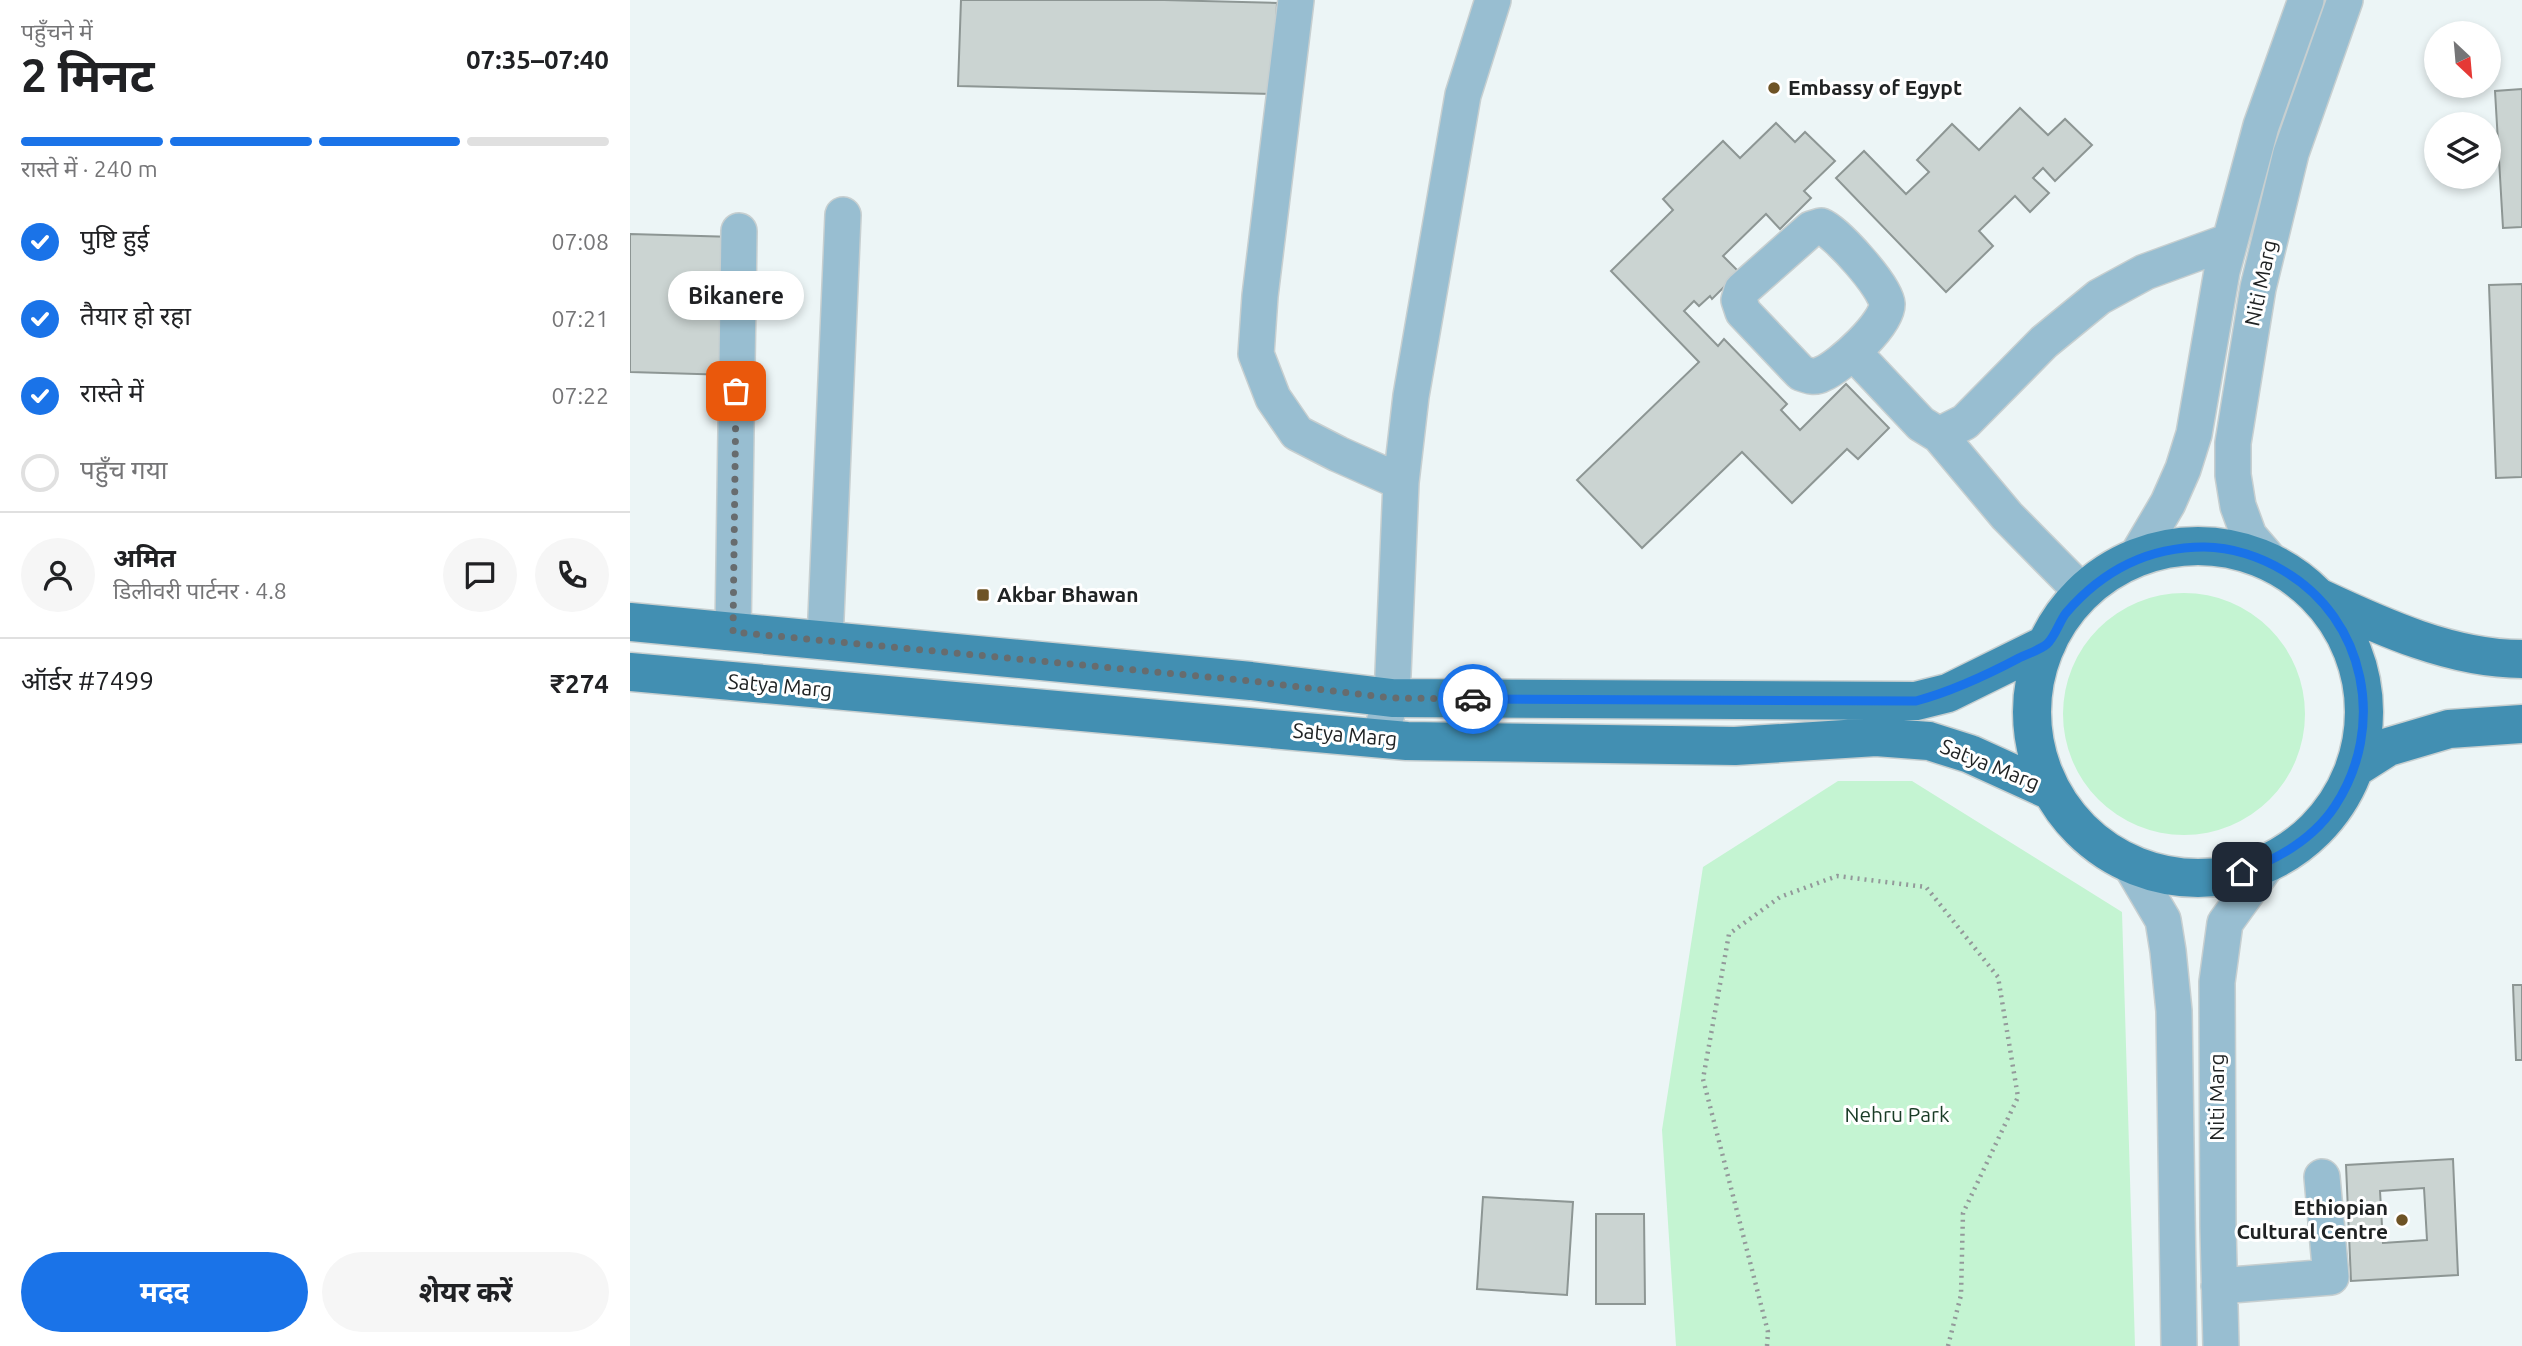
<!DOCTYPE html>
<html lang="hi">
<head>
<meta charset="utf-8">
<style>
	:root { --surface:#fff; --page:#f6f6f6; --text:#202124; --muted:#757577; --line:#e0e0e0; --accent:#1a73e8 }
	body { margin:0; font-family:Ubuntu,"Noto Sans Devanagari",sans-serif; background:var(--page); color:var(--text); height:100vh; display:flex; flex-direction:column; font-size:26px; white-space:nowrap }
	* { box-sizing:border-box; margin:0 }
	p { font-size:23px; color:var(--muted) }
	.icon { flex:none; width:38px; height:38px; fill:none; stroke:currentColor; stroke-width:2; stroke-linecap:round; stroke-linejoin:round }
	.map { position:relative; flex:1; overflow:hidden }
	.panel { display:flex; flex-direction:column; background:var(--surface); width:630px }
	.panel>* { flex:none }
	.needle { width:46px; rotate:154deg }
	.tools { position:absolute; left:1794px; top:21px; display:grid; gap:14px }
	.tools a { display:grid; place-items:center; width:77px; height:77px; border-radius:50%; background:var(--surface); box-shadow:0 4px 10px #0003; font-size:35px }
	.pin { position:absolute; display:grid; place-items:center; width:60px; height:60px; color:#fff; margin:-30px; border-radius:14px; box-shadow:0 4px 10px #0006 }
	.courier { position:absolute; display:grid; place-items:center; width:70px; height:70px; margin:-35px; border:5px solid #1a73e8; border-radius:50%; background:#fff; color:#222; box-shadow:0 2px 9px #0007 }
	.bubble { position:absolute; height:49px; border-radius:24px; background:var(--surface); box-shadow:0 4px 10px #0003; font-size:23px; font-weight:700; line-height:49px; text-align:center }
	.head em { font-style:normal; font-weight:700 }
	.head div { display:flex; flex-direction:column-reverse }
	.head { display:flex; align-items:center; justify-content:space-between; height:119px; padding:0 21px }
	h1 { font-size:46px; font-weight:700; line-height:52px }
	.bar { display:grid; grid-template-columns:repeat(4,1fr); gap:10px 7px; align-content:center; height:84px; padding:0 21px }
	.bar i { height:9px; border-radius:5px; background:var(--line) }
	.bar .active { background:var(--accent) }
	.bar p { grid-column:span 4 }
	.line { display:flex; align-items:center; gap:18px; padding:0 21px; border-top:2px solid var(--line) }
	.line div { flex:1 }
	.round { display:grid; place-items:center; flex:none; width:74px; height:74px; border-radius:37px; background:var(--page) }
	ol { padding:0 21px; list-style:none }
	li { display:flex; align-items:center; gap:21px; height:77px }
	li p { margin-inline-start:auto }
	li .icon { padding:7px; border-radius:50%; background:var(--accent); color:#fff; stroke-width:4 }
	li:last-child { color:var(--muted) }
	li i { width:38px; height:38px; border:4px solid var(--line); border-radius:50% }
	.action { display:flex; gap:14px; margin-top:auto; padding:14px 21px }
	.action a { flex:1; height:80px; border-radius:42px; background:var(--accent); color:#fff; font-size:28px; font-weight:700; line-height:80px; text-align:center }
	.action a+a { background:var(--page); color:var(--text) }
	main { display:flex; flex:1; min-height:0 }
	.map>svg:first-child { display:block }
</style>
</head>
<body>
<main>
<section class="panel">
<div class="head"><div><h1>2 मिनट</h1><p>पहुँचने में</p></div><em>07:35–07:40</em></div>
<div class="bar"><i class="active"></i><i class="active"></i><i class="active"></i><i></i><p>रास्ते में · 240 m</p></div>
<ol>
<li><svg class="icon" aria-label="check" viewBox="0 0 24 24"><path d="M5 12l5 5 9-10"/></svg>पुष्टि हुई<p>07:08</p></li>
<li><svg class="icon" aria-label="check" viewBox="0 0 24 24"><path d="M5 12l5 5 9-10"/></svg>तैयार हो रहा<p>07:21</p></li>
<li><svg class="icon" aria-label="check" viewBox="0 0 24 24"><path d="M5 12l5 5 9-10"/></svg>रास्ते में<p>07:22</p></li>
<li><i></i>पहुँच गया</li>
</ol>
<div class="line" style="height:126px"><a class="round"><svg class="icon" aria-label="person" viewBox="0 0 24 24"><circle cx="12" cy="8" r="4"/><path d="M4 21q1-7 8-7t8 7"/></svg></a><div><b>अमित</b><p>डिलीवरी पार्टनर · 4.8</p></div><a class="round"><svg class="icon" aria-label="chat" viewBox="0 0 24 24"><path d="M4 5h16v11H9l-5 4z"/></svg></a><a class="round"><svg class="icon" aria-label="phone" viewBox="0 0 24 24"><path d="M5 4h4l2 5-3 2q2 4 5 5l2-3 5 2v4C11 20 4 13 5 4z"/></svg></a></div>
<div class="line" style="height:91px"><div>ऑर्डर #7499</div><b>₹274</b></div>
<div class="action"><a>मदद</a><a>शेयर करें</a></div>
</section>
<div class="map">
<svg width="1892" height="1346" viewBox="0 0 1892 1346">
	<rect width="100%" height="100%" fill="#ecf5f6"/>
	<path fill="#c4f4d2" d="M1433 714a121 121 0 1 1 242 0a121 121 0 1 1-242 0Z
		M 1208,781 L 1282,781 L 1492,912 L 1505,1346 L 1046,1346 L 1032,1130 L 1073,867 Z"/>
	<path fill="#cbd4d2" stroke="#8d9694" stroke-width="2" fill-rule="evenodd" d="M 331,0 L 534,0 L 647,3 L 644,94 L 328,86 Z
		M 1892,89 L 1892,227 L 1873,228 L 1865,91 Z
		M 1390,108 L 1418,135 L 1435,119 L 1462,145 L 1425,181 L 1413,168 L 1403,178 L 1419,193 L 1400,212 L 1385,196 L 1349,231 L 1363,246 L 1316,292 L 1206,178 L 1234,151 L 1276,194 L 1299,172 L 1287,160 L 1322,124 L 1349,150 Z
		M 1146,123 L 1165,142 L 1175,132 L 1205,161 L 1174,191 L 1181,198 L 1150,229 L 1136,214 L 1093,256 L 1109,272 L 1082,299 L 1080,296 L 1069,306 L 1064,301 L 1054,311 L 1088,346 L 1094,339 L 1157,404 L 1151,410 L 1170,430 L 1216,384 L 1259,428 L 1228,459 L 1217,449 L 1162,503 L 1112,452 L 1012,548 L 947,480 L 1069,362 L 981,271 L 1043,210 L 1033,199 L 1093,141 L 1110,158 Z
		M 0,234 L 105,237 L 100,375 L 0,372 Z
		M 1892,284 L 1892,477 L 1866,478 L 1859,285 Z
		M 1883,985 L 1892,985 L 1892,1060 L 1886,1060 Z
		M 1823,1159 L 1828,1275 L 1721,1281 L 1716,1165 ZM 1794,1188 L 1797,1240 L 1753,1243 L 1750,1191 Z
		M 853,1197 L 943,1202 L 937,1295 L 847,1289 Z
		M 966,1214 L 1014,1214 L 1015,1304 L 966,1304 Z"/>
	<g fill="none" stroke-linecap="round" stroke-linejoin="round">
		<defs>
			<path id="minor" d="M 666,0 L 630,296 L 626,354 L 643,398 L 667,433 L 708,454 L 771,482
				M 1191,226 C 1206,232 1256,287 1257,304 C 1258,323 1210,367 1192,374 C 1185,378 1179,376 1171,373 L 1113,312 L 1109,300 L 1112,290 L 1181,229 Z
				M 1223,352 L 1291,424 L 1309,435 L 1335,422 L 1414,342 L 1469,297 L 1515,272 L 1600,241
				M 1309,435 L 1377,516 L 1453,593
				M 1505,559 L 1538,503 L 1553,469 L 1564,434 L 1592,271 L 1631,126 L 1676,0
				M 1644,565 L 1619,536 L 1608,506 L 1603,475 L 1603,443 L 1628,288 L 1661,153 L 1715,0
				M 103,632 L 109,231
				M 195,641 L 213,215
				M 749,738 L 762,698 L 771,482 L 781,396 L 833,95 L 863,0
				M 1500,864 L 1533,920 L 1538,951 L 1544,1011 L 1549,1346
				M 1589,1286 L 1701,1277 L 1692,1177
				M 1591,1346 L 1588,1227 L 1587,982 L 1595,923 L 1639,862"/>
			<path id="major" d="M1402 712a166 166 0 1 1 332 0a166 166 0 1 1-332 0Z
				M 1690,598 C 1752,627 1822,659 1892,659
				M 0,622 L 621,681 L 762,698 L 1286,701 L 1318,693 L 1417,644
				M 0,672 L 777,741 L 1105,746 L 1246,737 L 1299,741 L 1340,754 L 1421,791
				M 1725,768 L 1758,747 L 1819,729 L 1892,724"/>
		</defs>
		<use href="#minor" stroke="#c7cfd0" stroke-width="38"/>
		<use href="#major" stroke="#c7cfd0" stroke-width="41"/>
		<path stroke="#93999a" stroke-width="4.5" stroke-dasharray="2 5" stroke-linecap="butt" d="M 1137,1346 L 1138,1332 L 1073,1079 L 1099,934 L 1150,897 L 1207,876 L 1296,887 L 1368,977 L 1388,1097 L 1333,1213 L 1331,1295 L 1318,1346"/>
		<use href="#minor" stroke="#98bed1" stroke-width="35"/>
		<use href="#major" stroke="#428fb2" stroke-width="38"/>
	</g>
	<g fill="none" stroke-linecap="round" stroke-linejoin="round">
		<path stroke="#676c6e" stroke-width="7" stroke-dasharray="0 12.6" d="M 106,391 L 103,632 L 621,681 L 762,698 L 843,699"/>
		<path stroke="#1a73e8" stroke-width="9" d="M 843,699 L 1286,701 C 1323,691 1355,676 1389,658 C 1397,654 1410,650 1417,644 C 1425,637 1429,622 1436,613 C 1472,571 1518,547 1574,547 C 1602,547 1631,557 1654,571 C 1736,619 1757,727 1705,806 C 1684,838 1648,859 1612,872"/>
	</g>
	<g fill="#6e5325" stroke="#fff" stroke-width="2.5">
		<circle cx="1144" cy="88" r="7"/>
		<rect x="346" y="588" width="14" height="14" rx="3.5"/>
		<circle cx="1772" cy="1220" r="7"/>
	</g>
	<g text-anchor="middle" stroke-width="6" stroke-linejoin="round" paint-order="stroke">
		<g font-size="21" font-weight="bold" fill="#202324" stroke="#fff" text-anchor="start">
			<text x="1158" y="95">Embassy of Egypt</text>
			<text x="367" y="602">Akbar Bhawan</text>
			<text x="1758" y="1215" text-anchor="end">Ethiopian<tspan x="1758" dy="24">Cultural Centre</tspan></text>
		</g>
		<g font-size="21" fill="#202324" stroke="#fff">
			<text transform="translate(1631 283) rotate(-78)" y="7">Niti Marg</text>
			<text transform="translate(150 686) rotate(5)" y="7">Satya Marg</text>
			<text transform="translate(715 735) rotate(5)" y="7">Satya Marg</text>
			<text transform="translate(1360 765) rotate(22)" y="7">Satya Marg</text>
			<text transform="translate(1587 1097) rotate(-90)" y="7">Niti Marg</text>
		</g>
		<g font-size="21" fill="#193b26" stroke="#fff">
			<text x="1267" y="1122">Nehru Park</text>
		</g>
	</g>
</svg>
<div class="tools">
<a><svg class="needle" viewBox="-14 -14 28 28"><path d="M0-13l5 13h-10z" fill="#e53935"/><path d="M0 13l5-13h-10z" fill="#757577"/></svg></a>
<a><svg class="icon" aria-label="layers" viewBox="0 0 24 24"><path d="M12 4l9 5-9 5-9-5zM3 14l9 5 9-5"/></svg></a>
</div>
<div class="pin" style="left:106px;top:391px;background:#ea580c"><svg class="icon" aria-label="bag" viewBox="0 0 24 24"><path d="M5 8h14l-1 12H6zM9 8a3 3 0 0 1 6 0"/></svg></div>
<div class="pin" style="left:1612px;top:872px;background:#1f2937"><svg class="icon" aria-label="home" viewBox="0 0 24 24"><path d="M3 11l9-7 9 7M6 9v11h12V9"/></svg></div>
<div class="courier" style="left:843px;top:699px"><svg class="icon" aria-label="car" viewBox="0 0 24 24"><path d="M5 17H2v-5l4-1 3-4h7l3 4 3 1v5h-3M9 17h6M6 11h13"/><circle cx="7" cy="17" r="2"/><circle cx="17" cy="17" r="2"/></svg></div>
<div class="bubble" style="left:38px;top:271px;width:136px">Bikanere</div>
</div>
</main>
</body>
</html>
